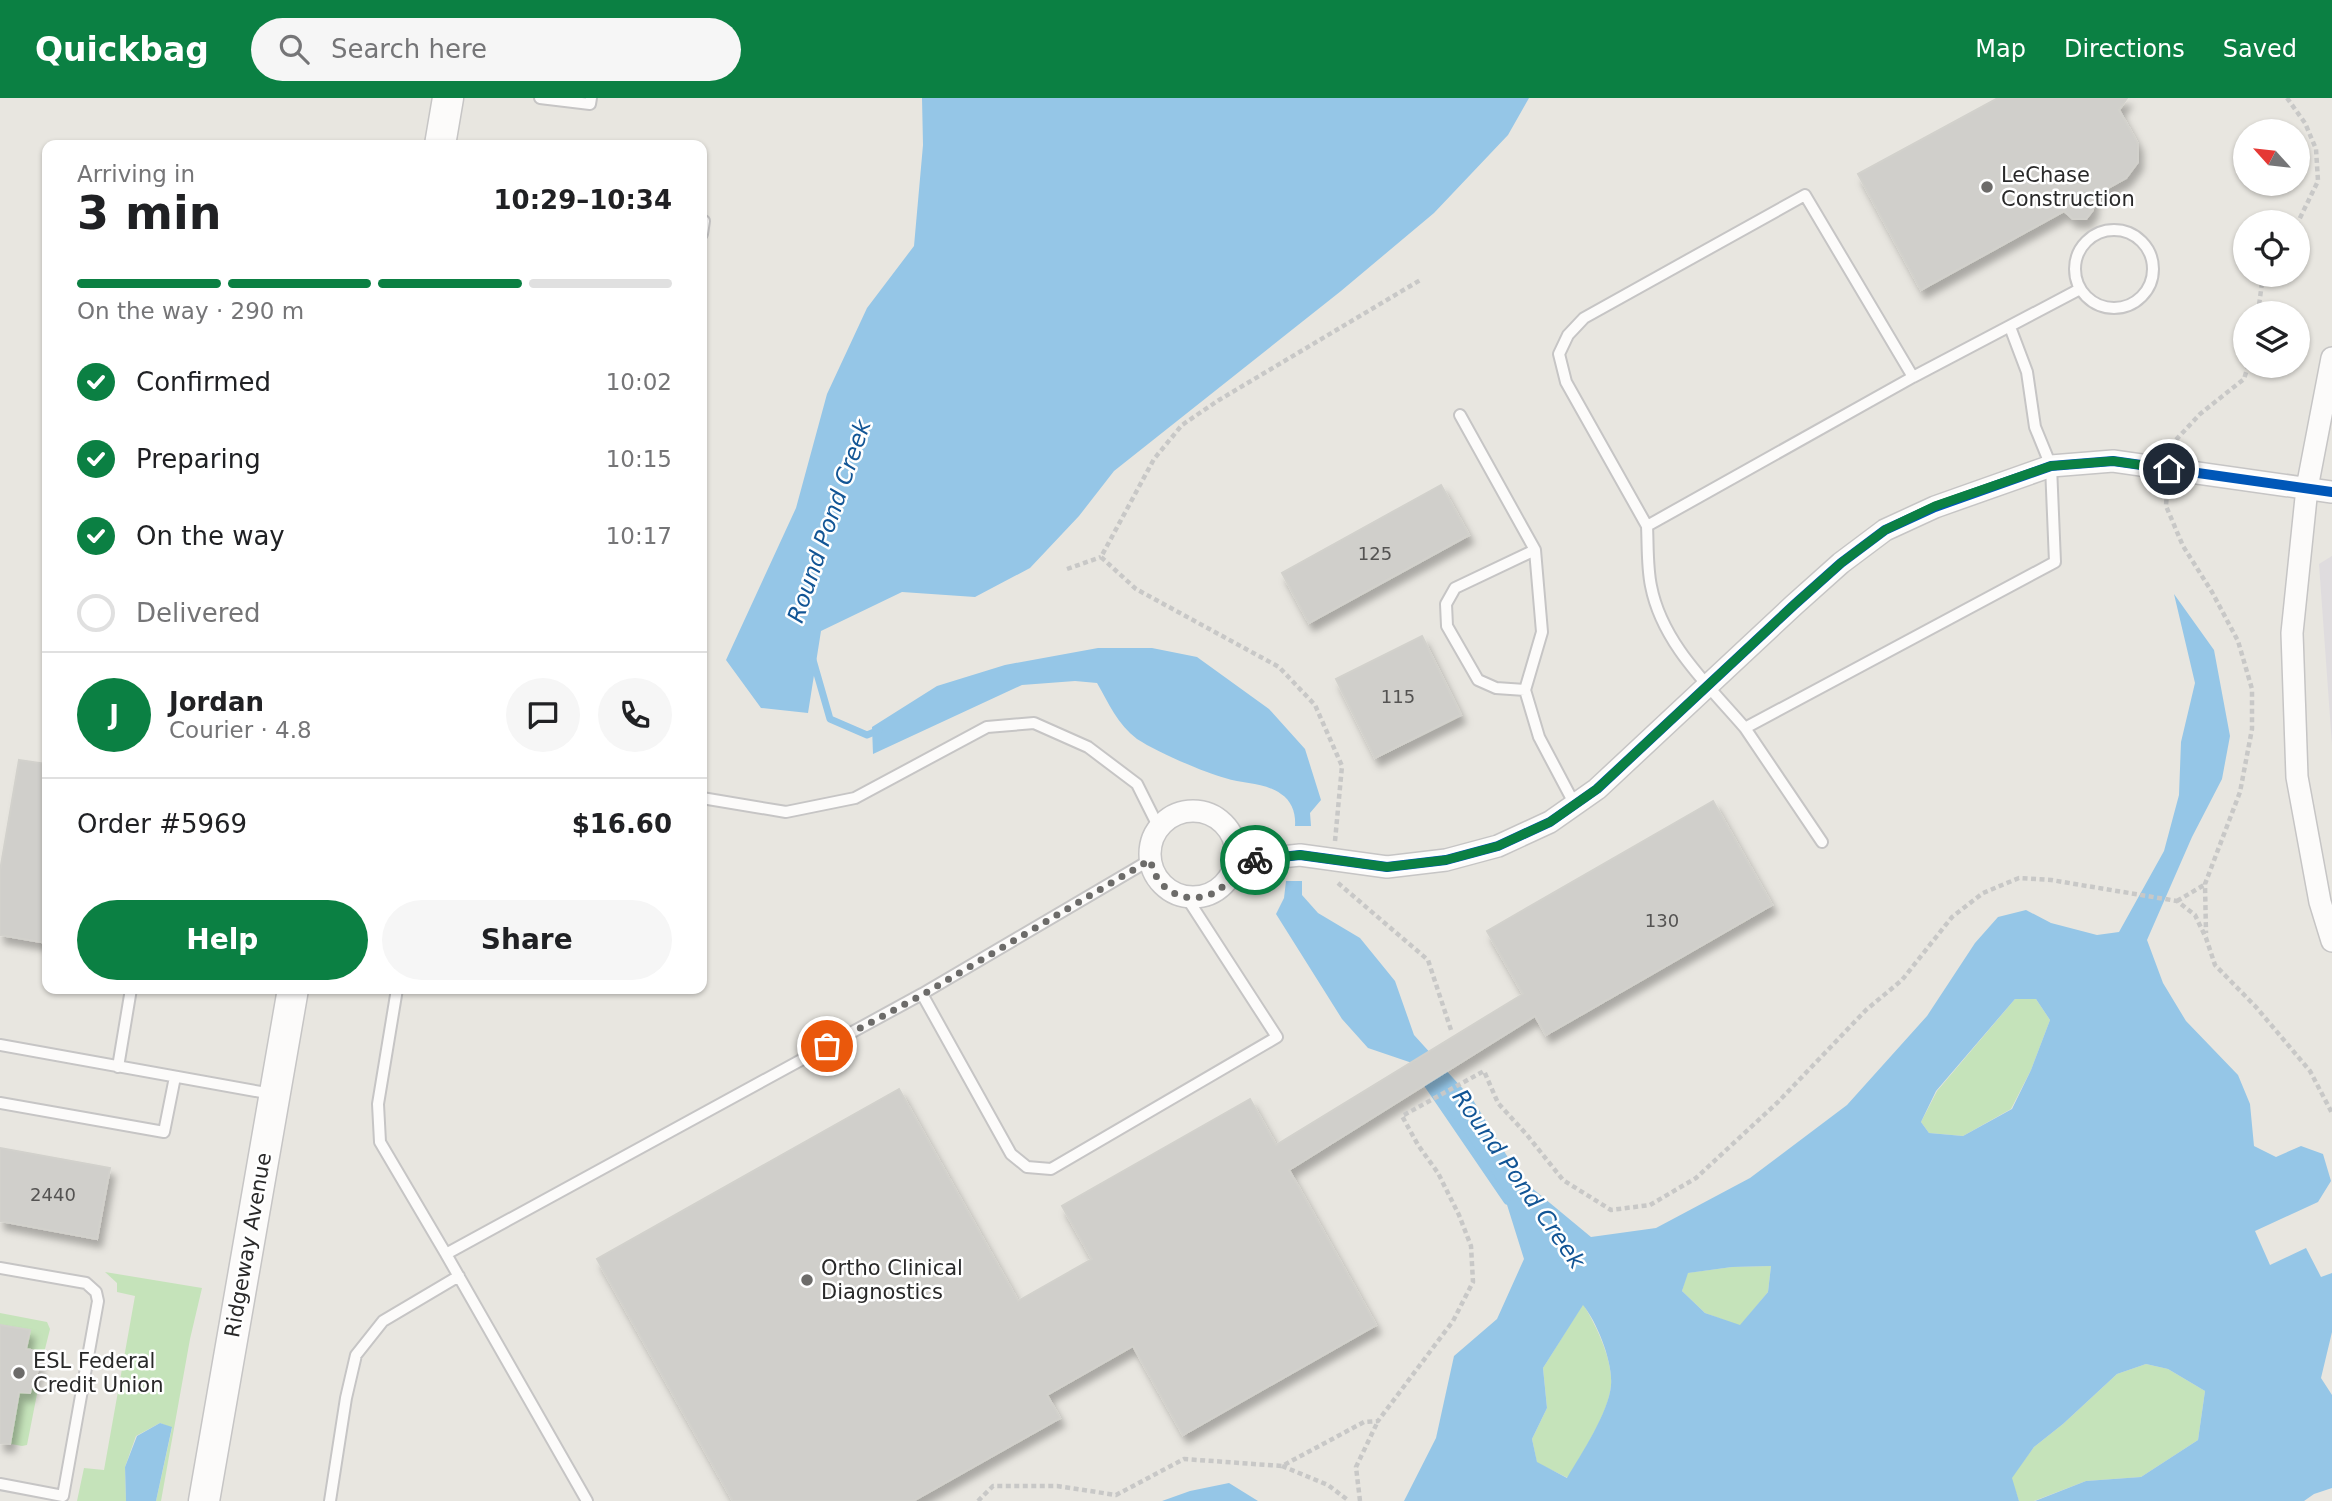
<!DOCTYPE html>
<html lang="en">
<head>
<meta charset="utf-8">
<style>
	:root { --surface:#fff; --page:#f6f6f6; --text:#202124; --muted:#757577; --line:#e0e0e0; --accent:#0b8043 }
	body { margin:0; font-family:"DejaVu Sans",sans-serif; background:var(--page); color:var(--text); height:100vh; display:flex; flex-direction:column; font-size:26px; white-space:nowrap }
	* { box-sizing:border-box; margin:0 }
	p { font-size:23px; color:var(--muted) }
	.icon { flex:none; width:38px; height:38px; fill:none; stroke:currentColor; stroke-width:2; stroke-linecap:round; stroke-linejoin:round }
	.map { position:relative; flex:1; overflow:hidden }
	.side { position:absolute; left:42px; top:42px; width:665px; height:854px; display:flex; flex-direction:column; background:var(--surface); border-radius:14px; box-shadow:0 2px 5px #0004 }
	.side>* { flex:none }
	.needle { width:46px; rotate:297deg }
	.tools { position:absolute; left:2233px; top:21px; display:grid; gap:14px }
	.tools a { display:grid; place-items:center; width:77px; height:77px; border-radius:50%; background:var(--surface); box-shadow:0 2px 5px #0004; font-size:35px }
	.pin { position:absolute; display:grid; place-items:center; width:60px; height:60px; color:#fff; margin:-30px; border:4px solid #fff; border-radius:50%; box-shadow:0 2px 7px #0007 }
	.courier { position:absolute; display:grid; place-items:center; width:70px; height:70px; margin:-35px; border:5px solid #0b8043; border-radius:50%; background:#fff; color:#222; box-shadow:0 2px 9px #0007 }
	.headline em { font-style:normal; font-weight:700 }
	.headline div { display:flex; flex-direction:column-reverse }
	.headline { display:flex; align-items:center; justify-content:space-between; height:119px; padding:0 35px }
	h1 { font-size:46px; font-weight:700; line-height:52px }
	.bar { display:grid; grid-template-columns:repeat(4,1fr); gap:10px 7px; align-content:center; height:84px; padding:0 35px }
	.bar i { height:9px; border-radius:5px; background:var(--line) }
	.bar .active { background:var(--accent) }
	.bar p { grid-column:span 4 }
	.line { display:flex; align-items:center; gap:18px; padding:0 35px; border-top:2px solid var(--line) }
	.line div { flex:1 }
	.round { display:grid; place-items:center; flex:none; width:74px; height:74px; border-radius:37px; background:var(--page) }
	ol { padding:0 35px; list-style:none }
	li { display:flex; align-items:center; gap:21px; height:77px }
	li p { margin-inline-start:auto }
	li .icon { padding:7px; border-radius:50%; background:var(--accent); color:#fff; stroke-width:4 }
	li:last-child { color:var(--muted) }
	li i { width:38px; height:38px; border:4px solid var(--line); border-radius:50% }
	.primary-button { display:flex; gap:14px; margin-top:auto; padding:14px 35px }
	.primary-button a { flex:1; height:80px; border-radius:42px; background:var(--accent); color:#fff; font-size:28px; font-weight:700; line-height:80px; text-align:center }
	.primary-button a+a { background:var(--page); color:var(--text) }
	header { display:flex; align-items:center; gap:42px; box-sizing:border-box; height:98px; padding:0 35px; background:var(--accent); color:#fff }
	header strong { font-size:33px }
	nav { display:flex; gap:38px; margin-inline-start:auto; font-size:24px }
	.search { width:490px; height:63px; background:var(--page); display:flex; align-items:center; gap:18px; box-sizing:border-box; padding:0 24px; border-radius:38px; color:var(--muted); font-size:26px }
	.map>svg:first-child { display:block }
</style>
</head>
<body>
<header>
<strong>Quickbag</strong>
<div class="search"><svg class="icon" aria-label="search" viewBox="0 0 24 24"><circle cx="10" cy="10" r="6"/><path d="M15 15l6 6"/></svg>Search here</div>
<nav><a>Map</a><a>Directions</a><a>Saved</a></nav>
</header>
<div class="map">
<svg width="2332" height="1403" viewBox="0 0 2332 1403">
	<defs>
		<filter id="shadow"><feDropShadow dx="4.5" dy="8" stdDeviation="3.5" flood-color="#0004"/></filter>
	</defs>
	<rect width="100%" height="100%" fill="#e8e6e0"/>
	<path fill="#dfdcde" d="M 2332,458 L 2332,647 L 2319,466 Z"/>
	<path fill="#c5e3ba" d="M 2015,901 L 2036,901 L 2050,922 L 2031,972 L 2011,1011 L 1963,1038 L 1929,1035 L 1921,1024 L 1937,993 Z
		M 1771,1168 L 1768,1194 L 1740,1228 L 1705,1215 L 1682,1193 L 1687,1175 L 1732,1169 Z
		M 105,1174 L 202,1190 L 190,1241 L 161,1403 L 156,1403 L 172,1330 L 160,1325 L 136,1338 L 125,1369 L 126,1403 L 77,1403 L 84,1370 L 104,1372 L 135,1198 L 117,1194 L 117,1185 Z
		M 1583,1206 C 1596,1227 1613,1262 1611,1287 C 1609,1315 1581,1356 1568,1380 L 1537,1365 L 1532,1341 L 1547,1310 L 1543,1270 Z
		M 0,1215 L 47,1224 L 50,1231 L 42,1263 L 35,1263 L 37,1253 L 26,1251 L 30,1232 L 0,1227 Z
		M 2146,1266 L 2168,1271 L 2205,1293 L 2198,1342 L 2141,1379 L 2086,1383 L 2034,1403 L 2019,1403 L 2011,1380 L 2034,1349 L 2063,1326 L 2117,1276 Z
		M 32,1285 L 37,1289 L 37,1296 L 27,1347 L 22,1348 L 0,1344 L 0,1310 L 16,1312 L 19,1294 L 30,1295 Z"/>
	<path fill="#95c6e7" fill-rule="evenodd" d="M 922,0 L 1529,0 L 1508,37 L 1434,115 L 1341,193 L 1114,373 L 1079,418 L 1030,470 L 975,499 L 902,494 L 821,533 L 808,615 L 761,610 L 726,562 L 796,410 L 827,296 L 867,210 L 914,148 L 923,47 Z
		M 2174,496 L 2214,552 L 2230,638 L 2222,681 L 2192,739 L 2147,842 L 2163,885 L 2186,923 L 2238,977 L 2250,1006 L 2254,1048 L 2276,1059 L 2301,1048 L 2323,1056 L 2331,1083 L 2318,1104 L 2255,1133 L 2270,1167 L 2306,1150 L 2321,1179 L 2332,1175 L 2332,1234 L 2321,1280 L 2332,1297 L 2332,1390 L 2314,1396 L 2304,1403 L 2035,1403 L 2086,1383 L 2141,1379 L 2198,1342 L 2205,1293 L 2168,1271 L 2146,1266 L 2117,1276 L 2063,1326 L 2034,1349 L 2012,1380 L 2019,1403 L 1404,1403 L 1436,1340 L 1454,1258 L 1497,1221 L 1524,1161 L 1503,1094 L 1418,967 L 1368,950 L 1342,921 L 1276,816 L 1284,800 L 1286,783 L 1302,783 L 1302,797 L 1318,815 L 1360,840 L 1395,883 L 1414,937 L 1473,1002 L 1521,1081 L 1591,1139 L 1656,1130 L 1750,1080 L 1847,1007 L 1927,918 L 1975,845 L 1998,819 L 2026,812 L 2051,825 L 2097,837 L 2119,834 L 2164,753 L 2179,697 L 2181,644 L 2195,585 ZM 2015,901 L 2036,901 L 2050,922 L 2031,972 L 2012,1011 L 1963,1038 L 1929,1035 L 1921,1024 L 1936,993 ZM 1771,1168 L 1768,1194 L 1740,1227 L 1705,1215 L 1682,1193 L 1688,1175 L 1732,1169 ZM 1583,1207 C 1597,1224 1613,1264 1611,1287 C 1609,1314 1581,1356 1567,1380 L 1537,1364 L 1532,1341 L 1547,1310 L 1543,1270 Z
		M 1098,550 L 1152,550 L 1197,559 L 1269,611 L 1305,651 L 1321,702 L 1310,715 L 1311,728 L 1295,728 C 1296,716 1292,703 1281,696 C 1264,684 1244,686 1225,680 C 1203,674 1157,654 1137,641 C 1118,627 1108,604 1097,585 L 1075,583 L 1022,587 L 873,656 L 872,629 L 937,588 L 1005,567 Z
		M 160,1325 L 172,1329 L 156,1403 L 126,1403 L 125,1369 L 137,1338 Z
		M 1229,1385 L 1258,1403 L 1162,1403 L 1190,1393 Z"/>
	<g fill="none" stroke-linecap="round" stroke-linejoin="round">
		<path stroke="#95c6e7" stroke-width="7" d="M 813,562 L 830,621 L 867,637 L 879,632
			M 1423,980 L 1507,1103"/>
	</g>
	<path fill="#d0cfcb" stroke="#d2d1cc" stroke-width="2" filter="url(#shadow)" d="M 1998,0 L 2127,0 L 2119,12 L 2138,46 L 2138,64 L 2126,80 L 2094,98 L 2093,112 L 2086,121 L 2073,121 L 2064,113 L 1921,192 L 1858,76 Z
		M 1441,387 L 1469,437 L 1309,525 L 1282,475 Z
		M 1422,538 L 1461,617 L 1375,660 L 1336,581 Z
		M 19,662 L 47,666 L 47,845 L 0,837 L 0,773 Z
		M 1713,703 L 1772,807 L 1546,937 L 1535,918 L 1289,1072 L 1376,1227 L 1183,1337 L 1133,1248 L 1047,1297 L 1060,1320 L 913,1403 L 733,1403 L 597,1161 L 899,991 L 1018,1203 L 1092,1161 L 1062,1108 L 1250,1001 L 1276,1047 L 1523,896 L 1487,833 Z
		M 0,1050 L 110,1070 L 97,1141 L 0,1123 Z
		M 0,1227 L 30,1232 L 26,1251 L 37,1253 L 35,1263 L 39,1264 L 35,1286 L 32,1285 L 30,1295 L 19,1294 L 10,1346 L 0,1345 Z"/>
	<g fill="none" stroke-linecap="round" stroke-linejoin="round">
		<defs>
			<path id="service" d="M 540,0 L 590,6 L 591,0
				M2075 171a39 39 0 1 1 78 0a39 39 0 1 1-78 0Z
				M 702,136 L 704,123
				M 1460,317 L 1535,452 L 1455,490 L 1446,506 L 1447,528 L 1478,582 L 1496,590 L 1525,592 L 1542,534 L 1535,452
				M 1647,428 L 1566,284 L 1559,256 L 1568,237 L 1584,220 L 1805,97 L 1913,279
				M 1525,592 L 1539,639 L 1575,707
				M 1745,630 C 1708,587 1662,545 1651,488 C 1647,469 1648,448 1647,428 L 1913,279 L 2080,191
				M 702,700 L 786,714 L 855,700 L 987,629 L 1034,625 L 1088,649 L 1137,686 L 1159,730
				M 1822,744 L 1745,630 L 2055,464 L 2051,368 L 2035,329 L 2027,274 L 2010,229
				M 397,891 L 378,1006 L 380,1044 L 446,1156
				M 922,896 L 1011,1056 L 1027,1069 L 1051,1071 L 1277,939 L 1187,800
				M 0,947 L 272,996
				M 118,969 L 131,891
				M 0,1005 L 164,1034 L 175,979
				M 0,1170 L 86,1185 L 96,1194 L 98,1203 L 63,1398 L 0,1386
				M 330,1403 L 346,1300 L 356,1257 L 383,1223 L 459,1178
				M 587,1403 L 446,1156 L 922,896 L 1150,762"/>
			<path id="minor" d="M 2332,260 L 2307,390 L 2292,535 L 2297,679 L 2320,804 L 2332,843
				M1150 756a43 43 0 1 1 86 0a43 43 0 1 1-86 0Z
				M 1236,764 L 1300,757 L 1387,769 L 1446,762 L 1498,748 L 1550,724 L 1597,691 L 1794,507 L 1841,465 L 1885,432 L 1935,409 L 2051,368 L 2113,363 L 2332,394"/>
			<path id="secondary" d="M 440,47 L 448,0
				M 204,1403 L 293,891"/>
		</defs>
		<use href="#service" stroke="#c6c5c5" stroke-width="14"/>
		<use href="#minor" stroke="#c6c5c5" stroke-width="24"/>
		<use href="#secondary" stroke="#c6c5c5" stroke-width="33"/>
		<path stroke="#c8c8c7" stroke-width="4.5" stroke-dasharray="5 3.5" stroke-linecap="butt" d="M 2287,0 L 2305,25 L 2316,51 L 2318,83 L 2298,124
			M 2258,215 L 2263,177
			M 2172,349 L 2173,345 L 2200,316 L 2244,281 L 2248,268
			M 2167,393 L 2166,408 L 2183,448 L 2212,494 L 2238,543 L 2252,591 L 2252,631 L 2240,694 L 2205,786 L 2206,835
			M 1067,471 L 1101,459
			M 1335,743 L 1342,668 L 1315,607 L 1279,569 L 1136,491 L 1101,459 L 1154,361 L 1182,327 L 1219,302 L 1422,181
			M 1338,785 L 1428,862 L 1451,932
			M 2177,803 L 2204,787
			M 1282,1368 L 1328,1387 L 1349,1403
			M 978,1403 L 993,1388 L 1057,1388 L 1116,1397 L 1184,1361 L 1282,1368 L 1364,1324 L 1378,1323 L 1453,1223 L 1473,1184 L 1471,1148 L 1459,1117 L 1438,1075 L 1418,1047 L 1402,1018 L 1484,973 L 1498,1005 L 1527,1037 L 1563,1082 L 1611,1112 L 1650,1107 L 1696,1080 L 1778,1004 L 1866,912 L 1902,882 L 1952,819 L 1983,795 L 2019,780 L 2051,782 L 2177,803 L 2195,817 L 2206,840 L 2215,867 L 2256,909 L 2310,973 L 2332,1015
			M 1360,1403 L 1356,1369 L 1378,1323"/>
		<use href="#service" stroke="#fcfbfa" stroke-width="10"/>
		<use href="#minor" stroke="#fcfbfa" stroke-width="21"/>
		<use href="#secondary" stroke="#fcfbfa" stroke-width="30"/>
		<defs>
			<path id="cycleway" d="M 1236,764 L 1300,757 L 1387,769 L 1446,762 L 1498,748 L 1550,724 L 1597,691 L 1794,507 L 1841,465 L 1885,432 L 1935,409 L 2051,368 L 2113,363 L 2332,394"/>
		</defs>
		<use href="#cycleway" stroke="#fff" stroke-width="15"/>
		<use href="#cycleway" stroke="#0057b8" stroke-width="10"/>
	</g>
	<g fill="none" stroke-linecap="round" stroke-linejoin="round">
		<path stroke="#6c6b69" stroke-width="7" stroke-dasharray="0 12.6" d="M 827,948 L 922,897 L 1150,762 C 1153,771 1155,779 1162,786 C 1179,805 1211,804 1227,784 C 1231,779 1233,771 1236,764 L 1255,762"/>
		<path stroke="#0b8043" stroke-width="9" d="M 1255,762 L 1300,757 L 1387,769 L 1446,762 L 1498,748 L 1550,724 L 1597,691 L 1794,507 L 1841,465 L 1885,432 L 1935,408 L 2051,368 L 2113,363 L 2169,371"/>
	</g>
	<g fill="#6c6b69" stroke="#fff" stroke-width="2.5">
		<circle cx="1987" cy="89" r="7"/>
		<circle cx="807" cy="1182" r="7"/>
		<circle cx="19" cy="1275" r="7"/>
	</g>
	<g text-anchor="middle" stroke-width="5" stroke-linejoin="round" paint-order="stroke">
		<g font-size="18" fill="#545352">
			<text x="1375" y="462">125</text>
			<text x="1398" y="605">115</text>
			<text x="1662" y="829">130</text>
			<text x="53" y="1103">2440</text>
		</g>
		<g font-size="21" fill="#292929" stroke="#fff" text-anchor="start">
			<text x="2001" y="84">LeChase<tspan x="2001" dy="24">Construction</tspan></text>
			<text x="821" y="1177">Ortho Clinical<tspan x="821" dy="24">Diagnostics</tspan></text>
			<text x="33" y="1270">ESL Federal<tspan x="33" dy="24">Credit Union</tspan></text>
		</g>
		<g font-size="21" fill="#292929" stroke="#fff">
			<text transform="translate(248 1147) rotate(-80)" y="7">Ridgeway Avenue</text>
		</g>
		<g font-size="23" font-style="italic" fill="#125595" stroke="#fff">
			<text transform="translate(829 423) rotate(-71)" y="8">Round Pond Creek</text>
			<text transform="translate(1519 1081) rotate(55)" y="8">Round Pond Creek</text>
		</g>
	</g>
</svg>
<div class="tools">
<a><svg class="needle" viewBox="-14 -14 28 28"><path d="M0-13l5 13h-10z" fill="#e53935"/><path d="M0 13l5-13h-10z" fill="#757577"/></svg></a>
<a><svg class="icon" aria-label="locate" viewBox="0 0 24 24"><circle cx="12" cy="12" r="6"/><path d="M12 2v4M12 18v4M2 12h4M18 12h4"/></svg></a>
<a><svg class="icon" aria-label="layers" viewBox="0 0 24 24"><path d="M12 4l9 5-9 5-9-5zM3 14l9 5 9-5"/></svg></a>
</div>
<div class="pin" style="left:827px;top:948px;background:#ea580c"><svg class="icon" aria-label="bag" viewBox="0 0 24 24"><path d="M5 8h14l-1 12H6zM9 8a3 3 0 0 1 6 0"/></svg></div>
<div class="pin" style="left:2169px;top:371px;background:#1f2937"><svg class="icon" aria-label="home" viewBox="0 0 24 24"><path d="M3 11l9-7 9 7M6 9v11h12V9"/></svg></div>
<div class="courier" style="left:1255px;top:762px"><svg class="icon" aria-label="bike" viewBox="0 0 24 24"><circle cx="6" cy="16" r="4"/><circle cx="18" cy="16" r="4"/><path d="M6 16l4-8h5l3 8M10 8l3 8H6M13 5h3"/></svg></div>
<section class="side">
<div class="headline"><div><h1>3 min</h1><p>Arriving in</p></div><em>10:29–10:34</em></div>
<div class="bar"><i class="active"></i><i class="active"></i><i class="active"></i><i></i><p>On the way · 290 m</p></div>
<ol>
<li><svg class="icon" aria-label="check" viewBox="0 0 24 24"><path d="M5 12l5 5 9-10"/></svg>Confirmed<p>10:02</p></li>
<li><svg class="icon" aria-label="check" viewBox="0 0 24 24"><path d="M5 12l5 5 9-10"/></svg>Preparing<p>10:15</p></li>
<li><svg class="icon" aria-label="check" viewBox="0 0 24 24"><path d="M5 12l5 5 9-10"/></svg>On the way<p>10:17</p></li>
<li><i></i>Delivered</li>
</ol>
<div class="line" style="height:126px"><b class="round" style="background:var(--accent);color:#fff">J</b><div><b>Jordan</b><p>Courier · 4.8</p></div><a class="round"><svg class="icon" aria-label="chat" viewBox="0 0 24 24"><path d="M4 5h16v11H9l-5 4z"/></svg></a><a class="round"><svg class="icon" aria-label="phone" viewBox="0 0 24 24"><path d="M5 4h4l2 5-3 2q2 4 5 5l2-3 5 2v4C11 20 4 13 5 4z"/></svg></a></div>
<div class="line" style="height:91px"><div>Order #5969</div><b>$16.60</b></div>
<div class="primary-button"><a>Help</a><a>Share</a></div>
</section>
</div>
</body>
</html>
